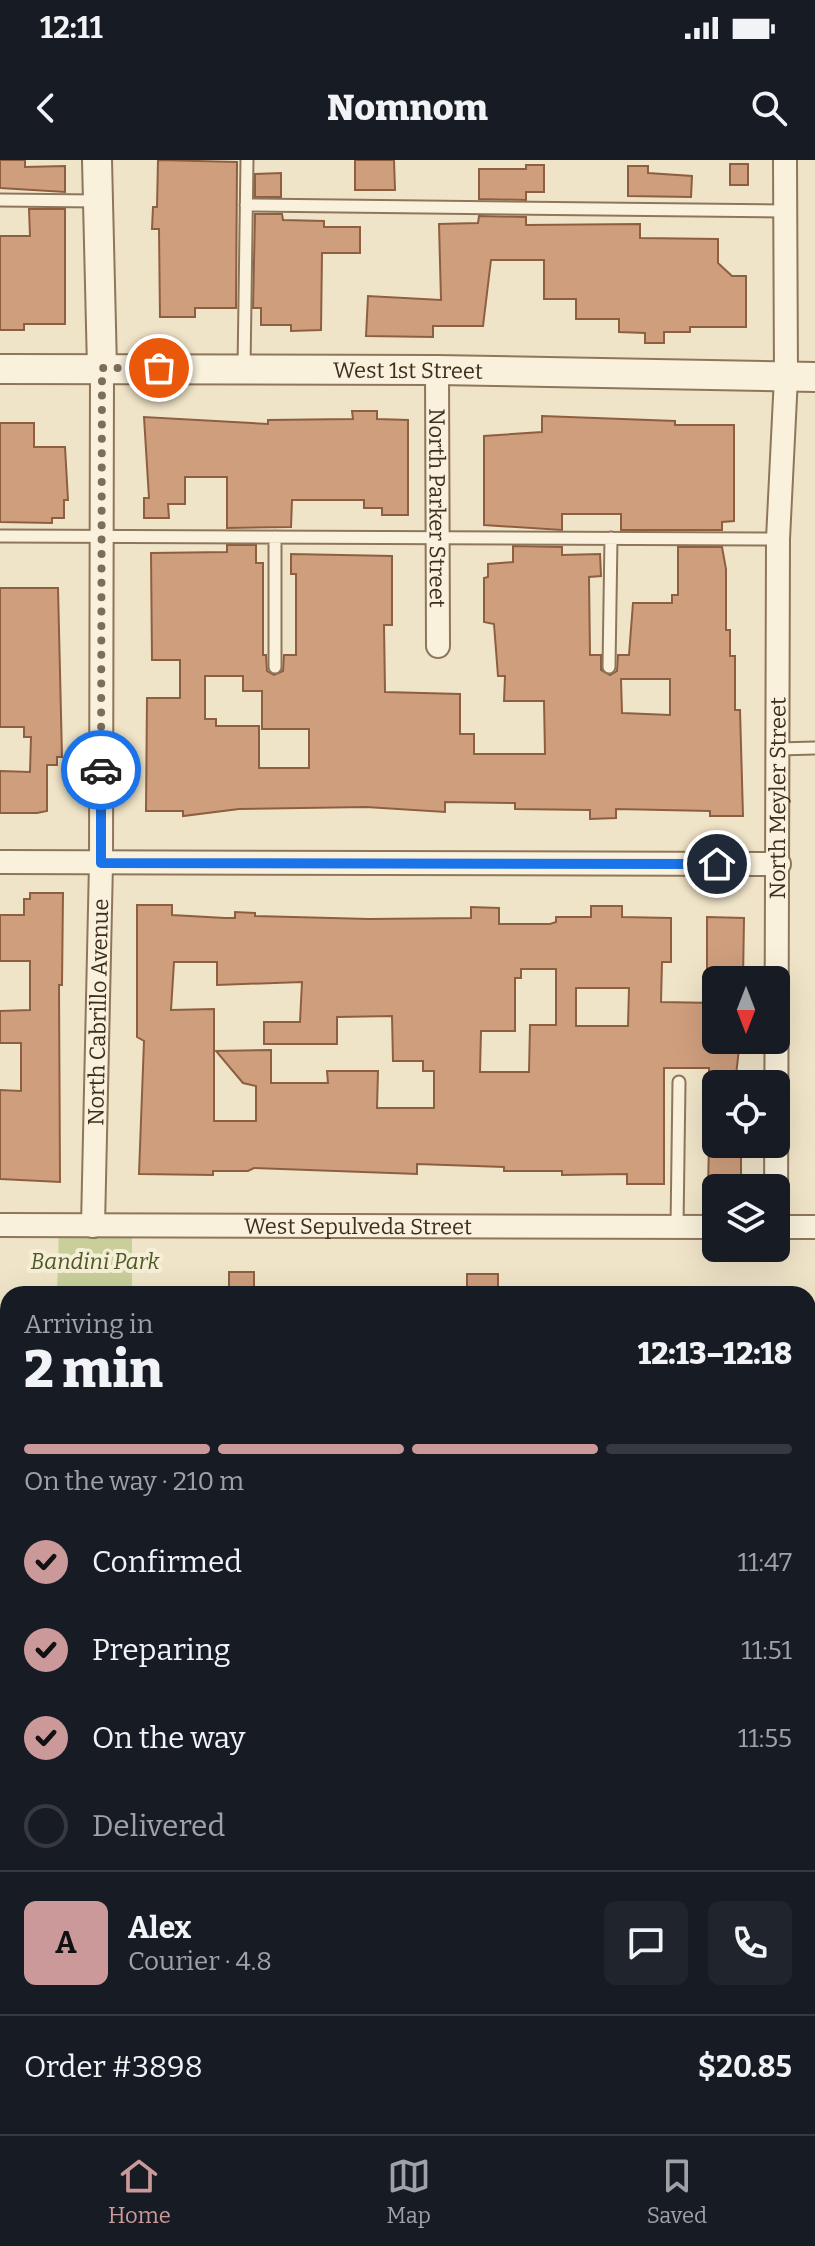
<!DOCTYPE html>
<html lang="en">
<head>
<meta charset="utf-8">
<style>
	:root { --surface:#171b24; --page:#20242c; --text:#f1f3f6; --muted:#9ea1a6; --line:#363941; --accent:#cc999b }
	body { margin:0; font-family:Bitter,serif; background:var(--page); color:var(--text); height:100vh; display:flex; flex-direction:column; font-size:30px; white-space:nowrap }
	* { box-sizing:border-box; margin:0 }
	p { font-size:26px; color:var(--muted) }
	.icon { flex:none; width:44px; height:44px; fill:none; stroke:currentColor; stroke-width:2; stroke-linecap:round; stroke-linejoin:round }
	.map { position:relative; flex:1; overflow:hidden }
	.sheet { position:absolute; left:0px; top:1126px; width:816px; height:848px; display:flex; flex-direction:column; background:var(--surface); border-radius:24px 24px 0 0; box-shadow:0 8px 32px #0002 }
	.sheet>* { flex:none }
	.needle { width:52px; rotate:180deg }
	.fabs { position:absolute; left:702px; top:806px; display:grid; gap:16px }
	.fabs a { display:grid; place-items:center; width:88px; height:88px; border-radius:12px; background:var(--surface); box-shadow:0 8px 32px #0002; font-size:40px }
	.pin { position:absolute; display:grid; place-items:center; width:68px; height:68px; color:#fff; margin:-34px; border:4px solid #fff; border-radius:50%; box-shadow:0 2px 8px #0007 }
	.courier { position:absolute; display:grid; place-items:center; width:80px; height:80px; margin:-40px; border:6px solid #1a73e8; border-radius:50%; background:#fff; color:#222; box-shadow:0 2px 10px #0007 }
	.head em { font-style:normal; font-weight:800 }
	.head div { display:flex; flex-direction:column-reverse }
	.head { display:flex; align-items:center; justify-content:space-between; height:136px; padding:0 24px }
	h1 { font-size:52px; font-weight:800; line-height:60px }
	.bar { display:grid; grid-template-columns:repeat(4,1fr); gap:12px 8px; align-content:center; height:96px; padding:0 24px }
	.bar i { height:10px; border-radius:6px; background:var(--line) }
	.bar .selected { background:var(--accent) }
	.bar p { grid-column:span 4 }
	.line { display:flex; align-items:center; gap:20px; padding:0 24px; border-top:2px solid var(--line) }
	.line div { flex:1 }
	.round { display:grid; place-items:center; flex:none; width:84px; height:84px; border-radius:12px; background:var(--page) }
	ol { padding:0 24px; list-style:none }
	li { display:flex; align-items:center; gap:24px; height:88px }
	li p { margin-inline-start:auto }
	li .icon { padding:8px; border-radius:50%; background:var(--accent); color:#111; stroke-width:4 }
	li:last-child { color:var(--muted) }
	li i { width:44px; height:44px; border:4px solid var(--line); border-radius:50% }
	.status { display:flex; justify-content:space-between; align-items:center; height:56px; padding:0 40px; background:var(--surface); direction:ltr }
	.status svg { height:22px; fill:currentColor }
	header { display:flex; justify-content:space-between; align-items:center; height:104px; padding:0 24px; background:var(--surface); font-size:36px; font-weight:800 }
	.tab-bar { display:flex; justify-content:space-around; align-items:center; height:112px; border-top:2px solid var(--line); background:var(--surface); font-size:22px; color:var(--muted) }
	.tab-bar a { display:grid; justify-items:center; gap:4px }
	.tab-bar .selected { color:var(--accent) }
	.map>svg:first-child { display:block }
</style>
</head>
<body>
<div class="status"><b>12:11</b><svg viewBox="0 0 49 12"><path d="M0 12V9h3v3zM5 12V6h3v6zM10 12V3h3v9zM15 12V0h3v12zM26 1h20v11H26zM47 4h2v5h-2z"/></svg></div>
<header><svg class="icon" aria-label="back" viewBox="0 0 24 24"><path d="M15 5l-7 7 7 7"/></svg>Nomnom<svg class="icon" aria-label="search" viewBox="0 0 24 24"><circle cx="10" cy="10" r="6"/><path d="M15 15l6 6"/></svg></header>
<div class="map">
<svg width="815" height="1974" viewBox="0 0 815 1974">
	<rect width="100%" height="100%" fill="#f0e4c8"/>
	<path fill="#c9cf9b" d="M 59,1069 L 132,1069 L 132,1134 L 57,1134 Z
		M 0,1241 L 8,1241 L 8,1378 L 0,1378 Z
		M 808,1252 L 815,1252 L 815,1500 L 808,1500 Z"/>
	<path fill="#cf9f7d" stroke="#8d5f41" stroke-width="2" fill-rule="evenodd" d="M 0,0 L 25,0 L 25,7 L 65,6 L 65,32 L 0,28 Z
		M 158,0 L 237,2 L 236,148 L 195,148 L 195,157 L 160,157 L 159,69 L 152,69 L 153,47 L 157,47 Z
		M 355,0 L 394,0 L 395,30 L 355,30 Z
		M 730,4 L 748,4 L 748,25 L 730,25 Z
		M 526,5 L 544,5 L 544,32 L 526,32 L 526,40 L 479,39 L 479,9 L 526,9 Z
		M 628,6 L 648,6 L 648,13 L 692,16 L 691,37 L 628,36 Z
		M 281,13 L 281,37 L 255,37 L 255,14 Z
		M 29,49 L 65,49 L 65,164 L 24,164 L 24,170 L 0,170 L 0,76 L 30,76 Z
		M 255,54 L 282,54 L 283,60 L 324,61 L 324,67 L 360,67 L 360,93 L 322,93 L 321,170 L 291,171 L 291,165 L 261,165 L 261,148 L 253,148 Z
		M 479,56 L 526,57 L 526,65 L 640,64 L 640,78 L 718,79 L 718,103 L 732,116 L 746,116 L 746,167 L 690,167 L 690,172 L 664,172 L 664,183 L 645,183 L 645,173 L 619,172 L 619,159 L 576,159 L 576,139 L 544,139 L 544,100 L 491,100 L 483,166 L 433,166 L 433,177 L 366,176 L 368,136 L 441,140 L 439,64 L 478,63 Z
		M 352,251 L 377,251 L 377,259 L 408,260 L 408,355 L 382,355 L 382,348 L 364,348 L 364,340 L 292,340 L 291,367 L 227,368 L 227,317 L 185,317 L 185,344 L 168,344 L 169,358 L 144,358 L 144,338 L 149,338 L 144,257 L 268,264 L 268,260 L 353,259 Z
		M 542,256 L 675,261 L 675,265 L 734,265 L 734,361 L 722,362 L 722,370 L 621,370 L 621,354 L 562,354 L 562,370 L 484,365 L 484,276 L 542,272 Z
		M 0,263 L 34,263 L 34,287 L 65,287 L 68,340 L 64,340 L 64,358 L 52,358 L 52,363 L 0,362 Z
		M 227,385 L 256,385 L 256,403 L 263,403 L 263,495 L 266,495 L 267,511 L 274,515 L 283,511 L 284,495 L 296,495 L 296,414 L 291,414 L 291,394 L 392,396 L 392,465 L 384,465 L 385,532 L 460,534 L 460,574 L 474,574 L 474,594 L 545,594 L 544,541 L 504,541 L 505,516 L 498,516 L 494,464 L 484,462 L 484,418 L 488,417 L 488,404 L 513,402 L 513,386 L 562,387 L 562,395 L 600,394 L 601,416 L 589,417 L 590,495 L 601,495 L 601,510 L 610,515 L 617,511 L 618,495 L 629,495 L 633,443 L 672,443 L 672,435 L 678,435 L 678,387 L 722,387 L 726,409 L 726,470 L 730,470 L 730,496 L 735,496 L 735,550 L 740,550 L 743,656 L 710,656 L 710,651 L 616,649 L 616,658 L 590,659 L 590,650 L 515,649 L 515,643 L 445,642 L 445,652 L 366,647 L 239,649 L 183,656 L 183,651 L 146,651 L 147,538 L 180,538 L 180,500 L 152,500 L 151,393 L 227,392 ZM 205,516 L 243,516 L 243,531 L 262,531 L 262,569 L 309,569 L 309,608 L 259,608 L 259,566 L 216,566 L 216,559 L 205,559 ZM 621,519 L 670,519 L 670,555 L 622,553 Z
		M 0,428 L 58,428 L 62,597 L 57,597 L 57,605 L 47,605 L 47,651 L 37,653 L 0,653 L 0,611 L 30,612 L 31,577 L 24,577 L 24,567 L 0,567 Z
		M 30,733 L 63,733 L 62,825 L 59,825 L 60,1022 L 0,1019 L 0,930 L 21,931 L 21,883 L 0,883 L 0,851 L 30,850 L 30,801 L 0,801 L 0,755 L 24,755 L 24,739 L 30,739 Z
		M 137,745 L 172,745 L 172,755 L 225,758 L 235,758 L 235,752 L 255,753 L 255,756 L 369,759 L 471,758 L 471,747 L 499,748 L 499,764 L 550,764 L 556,762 L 556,757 L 591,757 L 591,746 L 622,746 L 622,757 L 671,758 L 671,802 L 662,802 L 661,842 L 716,843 L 716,880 L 740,880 L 735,924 L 709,924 L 709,908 L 664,908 L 664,1024 L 627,1024 L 627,1014 L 562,1015 L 562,1011 L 504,1011 L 504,1007 L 417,1004 L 417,1014 L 254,1008 L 248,1011 L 213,1011 L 213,1015 L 139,1014 L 144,881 L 137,877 ZM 174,802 L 217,802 L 217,825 L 302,822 L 300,862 L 264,862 L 264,884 L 337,884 L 337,857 L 392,856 L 393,901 L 423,901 L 423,911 L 434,911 L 434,948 L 377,948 L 378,911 L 327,911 L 328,923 L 271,923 L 271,890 L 216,891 L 243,923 L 256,926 L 256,961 L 214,961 L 214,849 L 171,850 ZM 521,809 L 556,809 L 556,865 L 530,865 L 529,912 L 480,912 L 481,871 L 515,871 L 515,818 L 521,818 ZM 576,828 L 629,828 L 628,866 L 576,866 Z
		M 707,757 L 744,758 L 743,820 L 707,820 Z
		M 709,984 L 741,985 L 741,1028 L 708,1028 Z
		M 229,1112 L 254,1112 L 254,1134 L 229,1134 Z
		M 467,1114 L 498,1114 L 498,1134 L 467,1134 Z"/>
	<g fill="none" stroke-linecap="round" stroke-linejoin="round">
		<defs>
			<path id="service" d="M 0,40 L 96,41
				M 246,45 L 785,51
				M 244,209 L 247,0
				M 0,376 L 778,379
				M 275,377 L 275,507
				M 609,507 L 611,378
				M 778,589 L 815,588
				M 677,1067 L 679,922"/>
			<g id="minor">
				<path id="s1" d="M 437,210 L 438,486"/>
				<path d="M 0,702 L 779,704"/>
				<path id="s2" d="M 776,1058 L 778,379 L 786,217 L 785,0"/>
				<path id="s3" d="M 0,1065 L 716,1067"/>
				<path id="s4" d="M 93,1066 L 101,703 L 102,208"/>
				<path d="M 776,1067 L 815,1067"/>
				<path d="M 0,1503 L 8,1503"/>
				<path d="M 808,1503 L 815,1503"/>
				<path d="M 203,1966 L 203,1974"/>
				<path d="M 771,1974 L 771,1966"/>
			</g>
			<g id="tertiary">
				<path d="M 97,0 L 102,208"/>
				<path id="s5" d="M 0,209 L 437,210 L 815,217"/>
			</g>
			<path id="secondary" d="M 0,1792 L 8,1793
				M 808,1804 L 815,1804"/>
		</defs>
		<use href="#service" stroke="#8d765c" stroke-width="15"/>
		<use href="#minor" stroke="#8d765c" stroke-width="26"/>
		<use href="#tertiary" stroke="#8d765c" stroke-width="32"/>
		<use href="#secondary" stroke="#6f573f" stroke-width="36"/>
		<use href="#service" stroke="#faf1dc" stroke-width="11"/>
		<use href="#minor" stroke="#faf1dc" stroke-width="22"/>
		<use href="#tertiary" stroke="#faf1dc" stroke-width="28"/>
		<use href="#secondary" stroke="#faf1dc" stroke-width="32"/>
	</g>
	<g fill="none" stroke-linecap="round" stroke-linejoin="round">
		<path stroke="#7c6e5b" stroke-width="8" stroke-dasharray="0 14.4" d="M 101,610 L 102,208 L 159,208"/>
		<path stroke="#1a73e8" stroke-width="10" d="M 101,610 L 101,703 L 717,704"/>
	</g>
	<g text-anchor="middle" stroke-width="8" stroke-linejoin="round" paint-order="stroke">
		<g font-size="22" fill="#3d2e20" stroke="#f7eed8">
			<text dy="8" stroke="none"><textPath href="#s5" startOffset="408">West 1st Street</textPath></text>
			<text dy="8" stroke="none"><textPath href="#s1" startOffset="138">North Parker Street</textPath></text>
			<text dy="8" stroke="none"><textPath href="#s2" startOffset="420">North Meyler Street</textPath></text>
			<text dy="8" stroke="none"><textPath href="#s4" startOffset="214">North Cabrillo Avenue</textPath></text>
			<text dy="8" stroke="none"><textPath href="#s3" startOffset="358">West Sepulveda Street</textPath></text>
		</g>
		<g font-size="22" font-style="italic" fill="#4d5a26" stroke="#f7eed8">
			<text x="95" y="1109">Bandini Park</text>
		</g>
	</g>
</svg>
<div class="fabs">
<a><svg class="needle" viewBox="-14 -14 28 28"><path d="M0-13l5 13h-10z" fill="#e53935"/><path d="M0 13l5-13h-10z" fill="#9ea1a6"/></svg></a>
<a><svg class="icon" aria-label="locate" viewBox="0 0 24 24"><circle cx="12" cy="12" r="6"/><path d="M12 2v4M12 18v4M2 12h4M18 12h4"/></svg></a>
<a><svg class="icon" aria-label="layers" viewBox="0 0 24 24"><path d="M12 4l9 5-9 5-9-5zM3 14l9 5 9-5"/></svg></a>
</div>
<div class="pin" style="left:159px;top:208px;background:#ea580c"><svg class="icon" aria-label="bag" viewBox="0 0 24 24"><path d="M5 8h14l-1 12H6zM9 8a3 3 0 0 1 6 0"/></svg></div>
<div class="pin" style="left:717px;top:704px;background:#1f2937"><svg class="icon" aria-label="home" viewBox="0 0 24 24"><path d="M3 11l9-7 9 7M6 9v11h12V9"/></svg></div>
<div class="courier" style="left:101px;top:610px"><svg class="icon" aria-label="car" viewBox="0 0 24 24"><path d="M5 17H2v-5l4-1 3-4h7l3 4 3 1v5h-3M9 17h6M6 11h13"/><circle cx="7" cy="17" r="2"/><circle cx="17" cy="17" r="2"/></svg></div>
<section class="sheet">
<div class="head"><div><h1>2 min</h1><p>Arriving in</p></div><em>12:13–12:18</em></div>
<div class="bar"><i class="selected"></i><i class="selected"></i><i class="selected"></i><i></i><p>On the way · 210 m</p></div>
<ol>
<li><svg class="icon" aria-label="check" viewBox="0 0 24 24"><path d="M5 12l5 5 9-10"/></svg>Confirmed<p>11:47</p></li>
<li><svg class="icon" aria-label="check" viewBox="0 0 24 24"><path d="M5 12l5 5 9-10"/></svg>Preparing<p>11:51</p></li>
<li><svg class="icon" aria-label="check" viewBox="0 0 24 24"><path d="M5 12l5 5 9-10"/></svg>On the way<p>11:55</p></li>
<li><i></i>Delivered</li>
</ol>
<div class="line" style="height:144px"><b class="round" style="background:var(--accent);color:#111">A</b><div><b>Alex</b><p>Courier · 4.8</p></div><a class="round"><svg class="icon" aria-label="chat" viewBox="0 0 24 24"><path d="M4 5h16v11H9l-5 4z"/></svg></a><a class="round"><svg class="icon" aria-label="phone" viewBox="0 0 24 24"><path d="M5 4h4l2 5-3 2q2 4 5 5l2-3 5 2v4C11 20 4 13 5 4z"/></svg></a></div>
<div class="line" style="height:104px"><div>Order #3898</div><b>$20.85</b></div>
</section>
</div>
<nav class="tab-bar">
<a class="selected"><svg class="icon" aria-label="home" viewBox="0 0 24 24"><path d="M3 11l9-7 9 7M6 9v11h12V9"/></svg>Home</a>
<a><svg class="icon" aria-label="map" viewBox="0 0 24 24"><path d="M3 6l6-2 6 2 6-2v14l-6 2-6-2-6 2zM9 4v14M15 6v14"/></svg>Map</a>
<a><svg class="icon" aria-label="saved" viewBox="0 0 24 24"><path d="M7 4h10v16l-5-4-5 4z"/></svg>Saved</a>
</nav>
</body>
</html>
